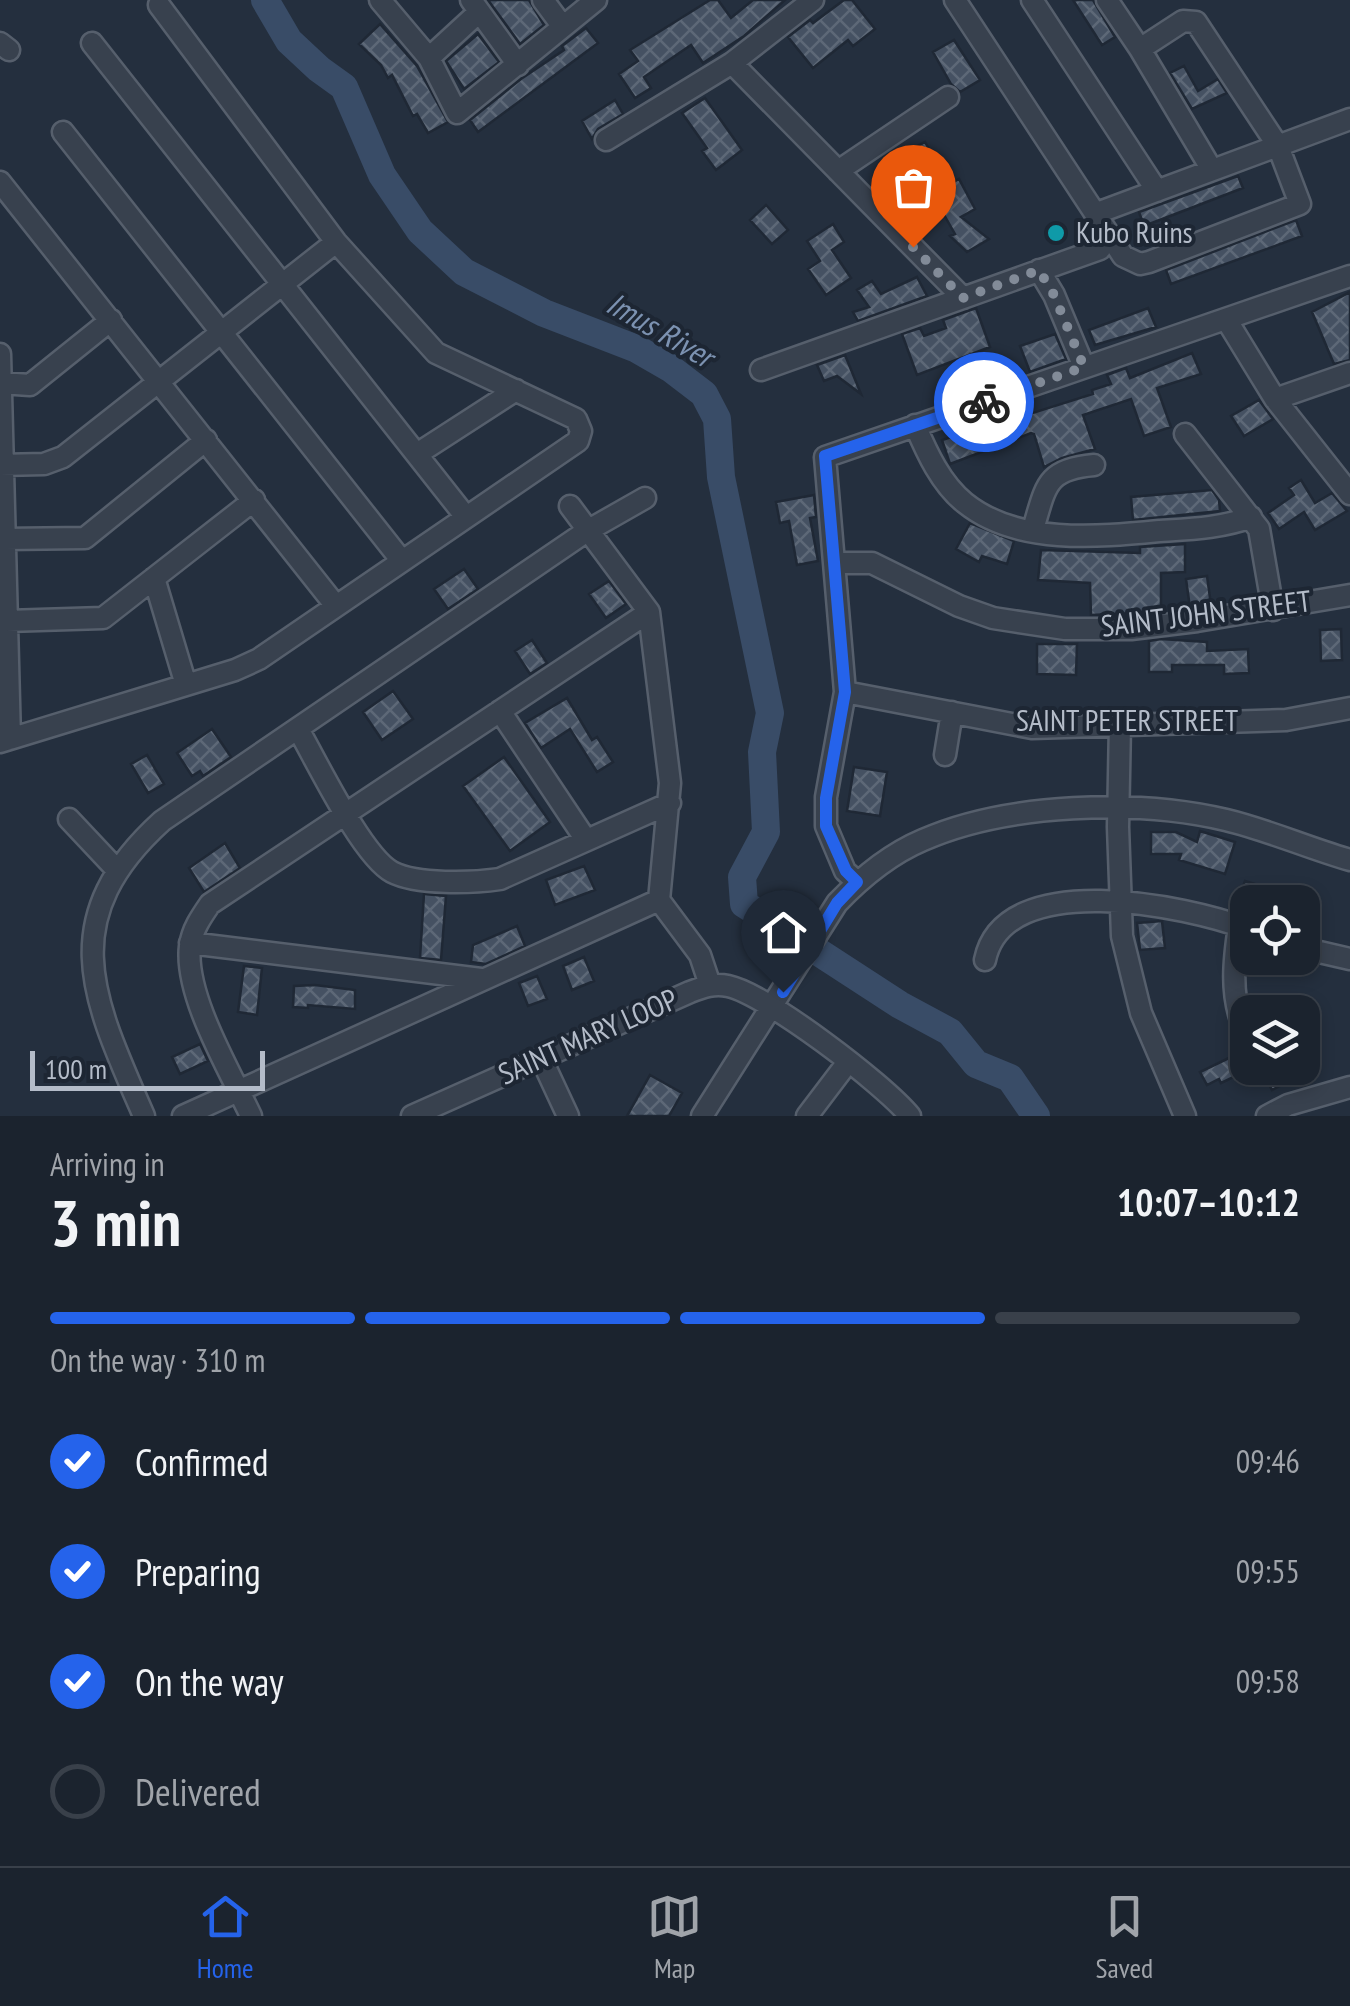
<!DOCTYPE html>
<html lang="en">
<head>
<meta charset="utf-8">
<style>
	:root { --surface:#1b232e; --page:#282f3a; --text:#f1f3f6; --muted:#a0a4aa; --line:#39404a; --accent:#2563eb }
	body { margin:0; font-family:"PT Sans Narrow",sans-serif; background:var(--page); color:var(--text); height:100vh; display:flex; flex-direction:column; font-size:38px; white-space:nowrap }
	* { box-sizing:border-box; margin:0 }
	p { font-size:32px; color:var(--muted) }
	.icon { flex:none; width:55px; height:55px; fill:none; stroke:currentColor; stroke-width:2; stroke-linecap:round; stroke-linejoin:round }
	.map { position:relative; height:1116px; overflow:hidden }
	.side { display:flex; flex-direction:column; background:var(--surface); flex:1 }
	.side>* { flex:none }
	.fabs { position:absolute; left:1230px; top:885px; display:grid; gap:20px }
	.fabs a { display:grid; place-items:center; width:90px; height:90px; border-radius:20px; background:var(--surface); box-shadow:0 5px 15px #0003,0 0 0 2px var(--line); font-size:50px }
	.scale { position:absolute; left:30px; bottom:25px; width:235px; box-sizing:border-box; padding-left:10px; border:5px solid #b4bcc9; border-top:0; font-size:28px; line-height:35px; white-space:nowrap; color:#b4bcc9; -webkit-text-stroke:8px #1d2633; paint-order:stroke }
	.pin { position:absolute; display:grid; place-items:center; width:85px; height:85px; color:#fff; margin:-102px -42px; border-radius:50% 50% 50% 0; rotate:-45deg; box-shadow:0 0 10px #0007 }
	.pin .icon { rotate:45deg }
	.courier { position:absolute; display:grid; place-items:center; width:100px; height:100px; margin:-50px; border:8px solid #2563eb; border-radius:50%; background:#fff; color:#222; box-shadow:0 2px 12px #0007 }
	.summary em { font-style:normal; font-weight:600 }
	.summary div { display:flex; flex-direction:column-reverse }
	.summary { display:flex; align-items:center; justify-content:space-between; height:170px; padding:0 50px }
	h1 { font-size:65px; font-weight:600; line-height:75px }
	.bar { display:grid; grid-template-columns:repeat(4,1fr); gap:15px 10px; align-content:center; height:120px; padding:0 50px }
	.bar i { height:12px; border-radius:8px; background:var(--line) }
	.bar .active { background:var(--accent) }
	.bar p { grid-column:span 4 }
	ol { padding:0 50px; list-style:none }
	li { display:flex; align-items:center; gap:30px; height:110px }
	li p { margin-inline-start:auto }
	li .icon { padding:10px; border-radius:50%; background:var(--accent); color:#fff; stroke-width:4 }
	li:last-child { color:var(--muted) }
	li i { width:55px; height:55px; border:5px solid var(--line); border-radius:50% }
	.tab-bar { display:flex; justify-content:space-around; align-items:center; height:140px; border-top:2px solid var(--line); background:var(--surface); font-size:28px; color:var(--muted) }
	.tab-bar a { display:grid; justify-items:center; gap:5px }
	.tab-bar .active { color:var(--accent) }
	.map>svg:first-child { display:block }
</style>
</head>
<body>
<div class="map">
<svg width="1350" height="1116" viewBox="0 0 1350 1116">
	<defs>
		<pattern id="building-cross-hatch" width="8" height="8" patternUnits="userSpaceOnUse" patternTransform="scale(2.5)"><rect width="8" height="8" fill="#455162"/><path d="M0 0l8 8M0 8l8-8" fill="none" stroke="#5d6877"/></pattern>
	</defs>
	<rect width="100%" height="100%" fill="#242f3e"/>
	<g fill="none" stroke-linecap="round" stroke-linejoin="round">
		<path stroke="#394c67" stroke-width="28" d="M 265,0 L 289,41 L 319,69 L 344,87 L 382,175 L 420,231 L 464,272 L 544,313 L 637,349 L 670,368 L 704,394 L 717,419 L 721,477 L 770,713 L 762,752 L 766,832 L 742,877 L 744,904 L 799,939
			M 820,953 L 900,1005 L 950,1032 L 976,1064 L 1010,1078 L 1036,1116"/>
	</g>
	<path fill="url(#building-cross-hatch)" stroke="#1f2835" stroke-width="2.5" d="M 488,0 L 529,0 L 544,25 L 520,44 Z
		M 710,0 L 718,0 L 731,18 L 753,0 L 785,0 L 744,36 L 703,63 L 691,45 L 644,77 L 651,88 L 635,98 L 619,74 L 638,61 L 630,50 Z
		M 844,0 L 852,0 L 875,29 L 853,46 L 848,40 L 813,68 L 788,37 L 810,20 L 813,23 Z
		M 1073,0 L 1093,0 L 1115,37 L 1102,45 Z
		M 380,24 L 417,66 L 448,122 L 428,133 L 417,114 L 413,116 L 392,75 L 388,78 L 381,65 L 359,44 Z
		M 586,28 L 598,43 L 478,132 L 470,120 L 521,79 L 564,50 L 562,46 Z
		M 478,34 L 499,62 L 464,89 L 446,61 Z
		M 954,40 L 980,80 L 960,92 L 951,84 L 933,52 Z
		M 1184,66 L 1198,91 L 1218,79 L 1227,93 L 1192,109 L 1170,73 Z
		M 705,98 L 742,150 L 716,170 L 702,151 L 707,148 L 682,113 Z
		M 615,100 L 623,114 L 598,129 L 592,139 L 582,121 Z
		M 925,142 L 949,184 L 959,179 L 975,209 L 961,217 L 989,239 L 967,252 L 950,236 L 955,234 L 927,185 L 912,190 L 892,160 Z
		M 1238,176 L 1243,188 L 1144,226 L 1139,212 Z
		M 766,205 L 788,230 L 772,244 L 750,220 Z
		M 1296,220 L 1302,236 L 1171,284 L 1166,270 Z
		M 833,224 L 844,242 L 832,250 L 851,278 L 826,295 L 808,269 L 820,261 L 807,241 Z
		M 917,277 L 927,296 L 858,321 L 853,312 L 869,307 L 857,290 L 872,281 L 881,294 Z
		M 1350,292 L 1350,360 L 1334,364 L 1312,312 Z
		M 976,308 L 990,347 L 917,375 L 902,334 L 920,328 L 924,336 L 946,328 L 943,320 Z
		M 1148,308 L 1156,327 L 1095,345 L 1089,330 Z
		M 1055,334 L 1066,359 L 1030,372 L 1020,346 Z
		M 1192,353 L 1201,374 L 1157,388 L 1171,427 L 1144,436 L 1131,399 L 1083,415 L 1095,449 L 1062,458 L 1044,467 L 1034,434 L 1031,433 L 950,464 L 942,440 L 967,432 L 969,438 L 1001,423 L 1093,394 L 1092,390 L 1111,384 L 1107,375 L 1115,372 L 1126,368 L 1130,378 Z
		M 845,355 L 861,394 L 837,376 L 824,381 L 817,365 Z
		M 1259,400 L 1273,419 L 1244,436 L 1231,416 Z
		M 1301,480 L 1315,503 L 1332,493 L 1347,511 L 1315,530 L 1304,512 L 1279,529 L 1268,513 L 1294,495 L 1289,488 Z
		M 1212,490 L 1219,500 L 1220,511 L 1133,520 L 1131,497 Z
		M 814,495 L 816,517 L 810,518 L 818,561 L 797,565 L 789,521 L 780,523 L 776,502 Z
		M 970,523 L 1014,541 L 1007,564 L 982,556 L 979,562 L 956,549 Z
		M 1185,544 L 1185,572 L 1161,573 L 1161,612 L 1091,615 L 1090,583 L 1038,580 L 1041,550 L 1140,553 L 1140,547 Z
		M 464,569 L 478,589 L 448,609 L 434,589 Z
		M 1207,576 L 1211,605 L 1190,608 L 1186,579 Z
		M 609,581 L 626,604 L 606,618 L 589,594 Z
		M 1341,629 L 1342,660 L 1321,661 L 1320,630 Z
		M 1161,639 L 1207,642 L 1207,651 L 1248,649 L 1249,673 L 1224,674 L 1224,665 L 1172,665 L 1172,672 L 1149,672 L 1149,641 Z
		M 532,640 L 547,663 L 530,674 L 515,651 Z
		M 1037,644 L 1077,644 L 1076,675 L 1037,674 Z
		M 393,691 L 413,719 L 382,740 L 363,712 Z
		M 567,698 L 592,740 L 597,737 L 613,762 L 597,772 L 570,729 L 541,748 L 525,723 Z
		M 212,729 L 231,757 L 203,776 L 200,771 L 192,776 L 177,753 Z
		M 147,755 L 164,784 L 148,793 L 131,764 Z
		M 504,757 L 550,822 L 510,851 L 463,786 Z
		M 854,767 L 887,772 L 880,816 L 847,811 Z
		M 1200,831 L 1235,842 L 1225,874 L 1179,860 L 1181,854 L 1151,854 L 1151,832 L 1176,832 L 1197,842 Z
		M 225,843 L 240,868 L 204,892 L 189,868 Z
		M 584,866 L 595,890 L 555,905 L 546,880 Z
		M 1245,881 L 1274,890 L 1269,902 L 1237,902 Z
		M 424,894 L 446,896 L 441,960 L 420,958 Z
		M 1162,921 L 1165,948 L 1140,950 L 1137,923 Z
		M 517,926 L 525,946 L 486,964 L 471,962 L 473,945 Z
		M 584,957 L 594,981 L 572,990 L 563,966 Z
		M 244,966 L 262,968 L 257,1015 L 238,1012 Z
		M 537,976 L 547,999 L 528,1006 L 519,983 Z
		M 315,985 L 355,990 L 355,1009 L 308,1005 L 308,1008 L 293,1007 L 294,986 Z
		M 200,1044 L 208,1061 L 180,1074 L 172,1057 Z
		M 1231,1057 L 1240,1074 L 1221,1083 L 1219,1079 L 1207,1085 L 1200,1072 Z
		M 1260,1068 L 1313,1068 L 1272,1090 Z
		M 650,1075 L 682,1093 L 669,1116 L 627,1116 Z"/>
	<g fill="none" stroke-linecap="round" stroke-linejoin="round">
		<defs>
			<path id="minor" d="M 380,0 L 429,58 L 457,113 L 596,0
				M 471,0 L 518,65
				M 543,0 L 563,27
				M 955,0 L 1123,256 L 1140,264 L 1149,262 L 1300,204 L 1278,146 L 1196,22 L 1183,21 L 1140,49
				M 1032,0 L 1157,191
				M 1107,0 L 1140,49 L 1212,170
				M 0,43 L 9,50
				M 92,43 L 466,517
				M 429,58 L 479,12
				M 732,63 L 963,298
				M 63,132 L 402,561
				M 606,140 L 732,63 L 813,0
				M 838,171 L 948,97
				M 0,182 L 336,606
				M 1097,213 L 1350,119
				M 1039,270 L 1054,295 L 1084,367
				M 1226,319 L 1275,399 L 1350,494
				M 0,354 L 10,739
				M 761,370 L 1100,249
				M 1,383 L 30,385 L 111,320
				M 1275,399 L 1350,373
				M 915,425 C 927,453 941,484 965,503 C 1017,545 1098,537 1160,531 C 1191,529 1222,528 1251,517
				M 1185,434 L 1259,529 L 1273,610
				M 417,454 L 516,390
				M 0,465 L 44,464 L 63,457 L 336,242
				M 570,506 L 649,612 L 670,783 L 659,900 L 700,955 L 710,985
				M 1033,529 C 1046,487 1045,469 1094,465
				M 5,539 L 85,538 L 206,440
				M 834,563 L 872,563 L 959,606 L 993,618 L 1065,629 L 1131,629 L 1197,621 L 1350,595
				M 154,578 L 186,685
				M 7,621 L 103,618 L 254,500
				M 845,692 L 1032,728 L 1286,720 L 1350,708
				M 500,711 L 586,840
				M 1120,724 L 1118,827 L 1122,936 L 1141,1013 L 1185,1116
				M 298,729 C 317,762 362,856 392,872 C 417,885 472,883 500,879 L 670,803
				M 0,742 L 235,670 L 259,659 L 578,441 L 581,431 L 576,419 L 436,353 L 336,242 L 159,5
				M 945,755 L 952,712
				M 69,819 L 116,869
				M 857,882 L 845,871 L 826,826 L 826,797 L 845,692 L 825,457 L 1350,276
				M 1239,926 C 1234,960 1230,993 1243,1026
				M 190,943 L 481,979
				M 1302,948 L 1350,959
				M 985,960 C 1004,867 1187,906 1248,929
				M 541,1058 L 568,1116
				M 144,1116 C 93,999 53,920 162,821 L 587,531 L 645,498
				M 183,1116 L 659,900
				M 251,1116 C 230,1071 184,995 190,946 C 192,930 201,917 210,904 L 649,612
				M 412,1116 L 690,992 C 703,987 714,983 728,986 C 766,994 884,1084 910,1116
				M 702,1116 L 837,903 C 862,877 890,854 923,840 C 1007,803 1138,799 1226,820 C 1268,830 1308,848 1350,860
				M 807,1116 L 848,1062
				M 1267,1116 L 1288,1105 L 1350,1087"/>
		</defs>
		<use href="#minor" stroke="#565f6c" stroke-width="25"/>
		<use href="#minor" stroke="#38414e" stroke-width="20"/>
	</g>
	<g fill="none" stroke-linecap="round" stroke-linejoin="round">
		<path stroke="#828b98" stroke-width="10" stroke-dasharray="0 18" d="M 913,247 L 963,298 L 1039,270 L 1054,295 L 1084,367 L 984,402"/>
		<path stroke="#2563eb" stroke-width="12" d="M 783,992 L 837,903 L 857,882 L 846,871 L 826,826 L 826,798 L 845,692 L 825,456 L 984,402"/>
	</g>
	<circle fill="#0f9aa8" stroke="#1d2633" stroke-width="4" cx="1056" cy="233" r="10"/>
	<g text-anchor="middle" stroke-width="8" stroke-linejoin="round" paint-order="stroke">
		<g font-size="30" fill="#b4bcc9" stroke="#1d2633" text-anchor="start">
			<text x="1076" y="243">Kubo Ruins</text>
		</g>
		<g font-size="30" fill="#b4bcc9" stroke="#1d2633">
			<text transform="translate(1206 614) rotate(-7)" y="10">SAINT JOHN STREET</text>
			<text x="1127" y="731">SAINT PETER STREET</text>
			<text transform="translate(588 1037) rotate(-24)" y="10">SAINT MARY LOOP</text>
		</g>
		<g font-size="32" font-style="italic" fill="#7c92b1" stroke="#1d2633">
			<text transform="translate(660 330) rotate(30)" y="11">Imus River</text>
		</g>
	</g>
</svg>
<div class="fabs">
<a><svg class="icon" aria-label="locate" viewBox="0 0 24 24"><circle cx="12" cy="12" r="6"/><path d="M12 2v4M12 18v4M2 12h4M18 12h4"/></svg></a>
<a><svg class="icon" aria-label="layers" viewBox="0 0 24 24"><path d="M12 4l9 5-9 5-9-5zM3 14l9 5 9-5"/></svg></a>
</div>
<div class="scale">100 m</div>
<div class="pin" style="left:913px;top:247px;background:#ea580c"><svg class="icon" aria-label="bag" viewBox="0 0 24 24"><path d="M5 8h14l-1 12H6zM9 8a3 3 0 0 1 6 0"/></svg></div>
<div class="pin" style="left:783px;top:992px;background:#1f2937"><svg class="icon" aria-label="home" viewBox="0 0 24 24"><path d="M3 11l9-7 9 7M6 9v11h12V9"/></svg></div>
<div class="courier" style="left:984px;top:402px"><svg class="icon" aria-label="bike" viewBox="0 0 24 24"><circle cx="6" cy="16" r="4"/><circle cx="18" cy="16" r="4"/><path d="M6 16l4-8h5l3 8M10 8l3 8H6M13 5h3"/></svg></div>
</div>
<section class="side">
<div class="summary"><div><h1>3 min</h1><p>Arriving in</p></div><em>10:07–10:12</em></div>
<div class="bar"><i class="active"></i><i class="active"></i><i class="active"></i><i></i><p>On the way · 310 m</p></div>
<ol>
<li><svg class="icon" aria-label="check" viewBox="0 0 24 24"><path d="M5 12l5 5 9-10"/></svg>Confirmed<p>09:46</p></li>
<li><svg class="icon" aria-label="check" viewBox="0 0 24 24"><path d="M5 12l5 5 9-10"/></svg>Preparing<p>09:55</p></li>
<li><svg class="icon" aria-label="check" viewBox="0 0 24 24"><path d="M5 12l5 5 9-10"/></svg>On the way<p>09:58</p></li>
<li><i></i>Delivered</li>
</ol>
</section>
<nav class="tab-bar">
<a class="active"><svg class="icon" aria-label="home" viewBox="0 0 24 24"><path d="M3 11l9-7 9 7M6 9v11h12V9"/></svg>Home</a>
<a><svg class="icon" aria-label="map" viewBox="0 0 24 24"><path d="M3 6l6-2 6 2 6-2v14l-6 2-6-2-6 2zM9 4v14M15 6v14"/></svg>Map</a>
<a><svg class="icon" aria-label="saved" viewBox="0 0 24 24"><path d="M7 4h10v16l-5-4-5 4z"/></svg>Saved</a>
</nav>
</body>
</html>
